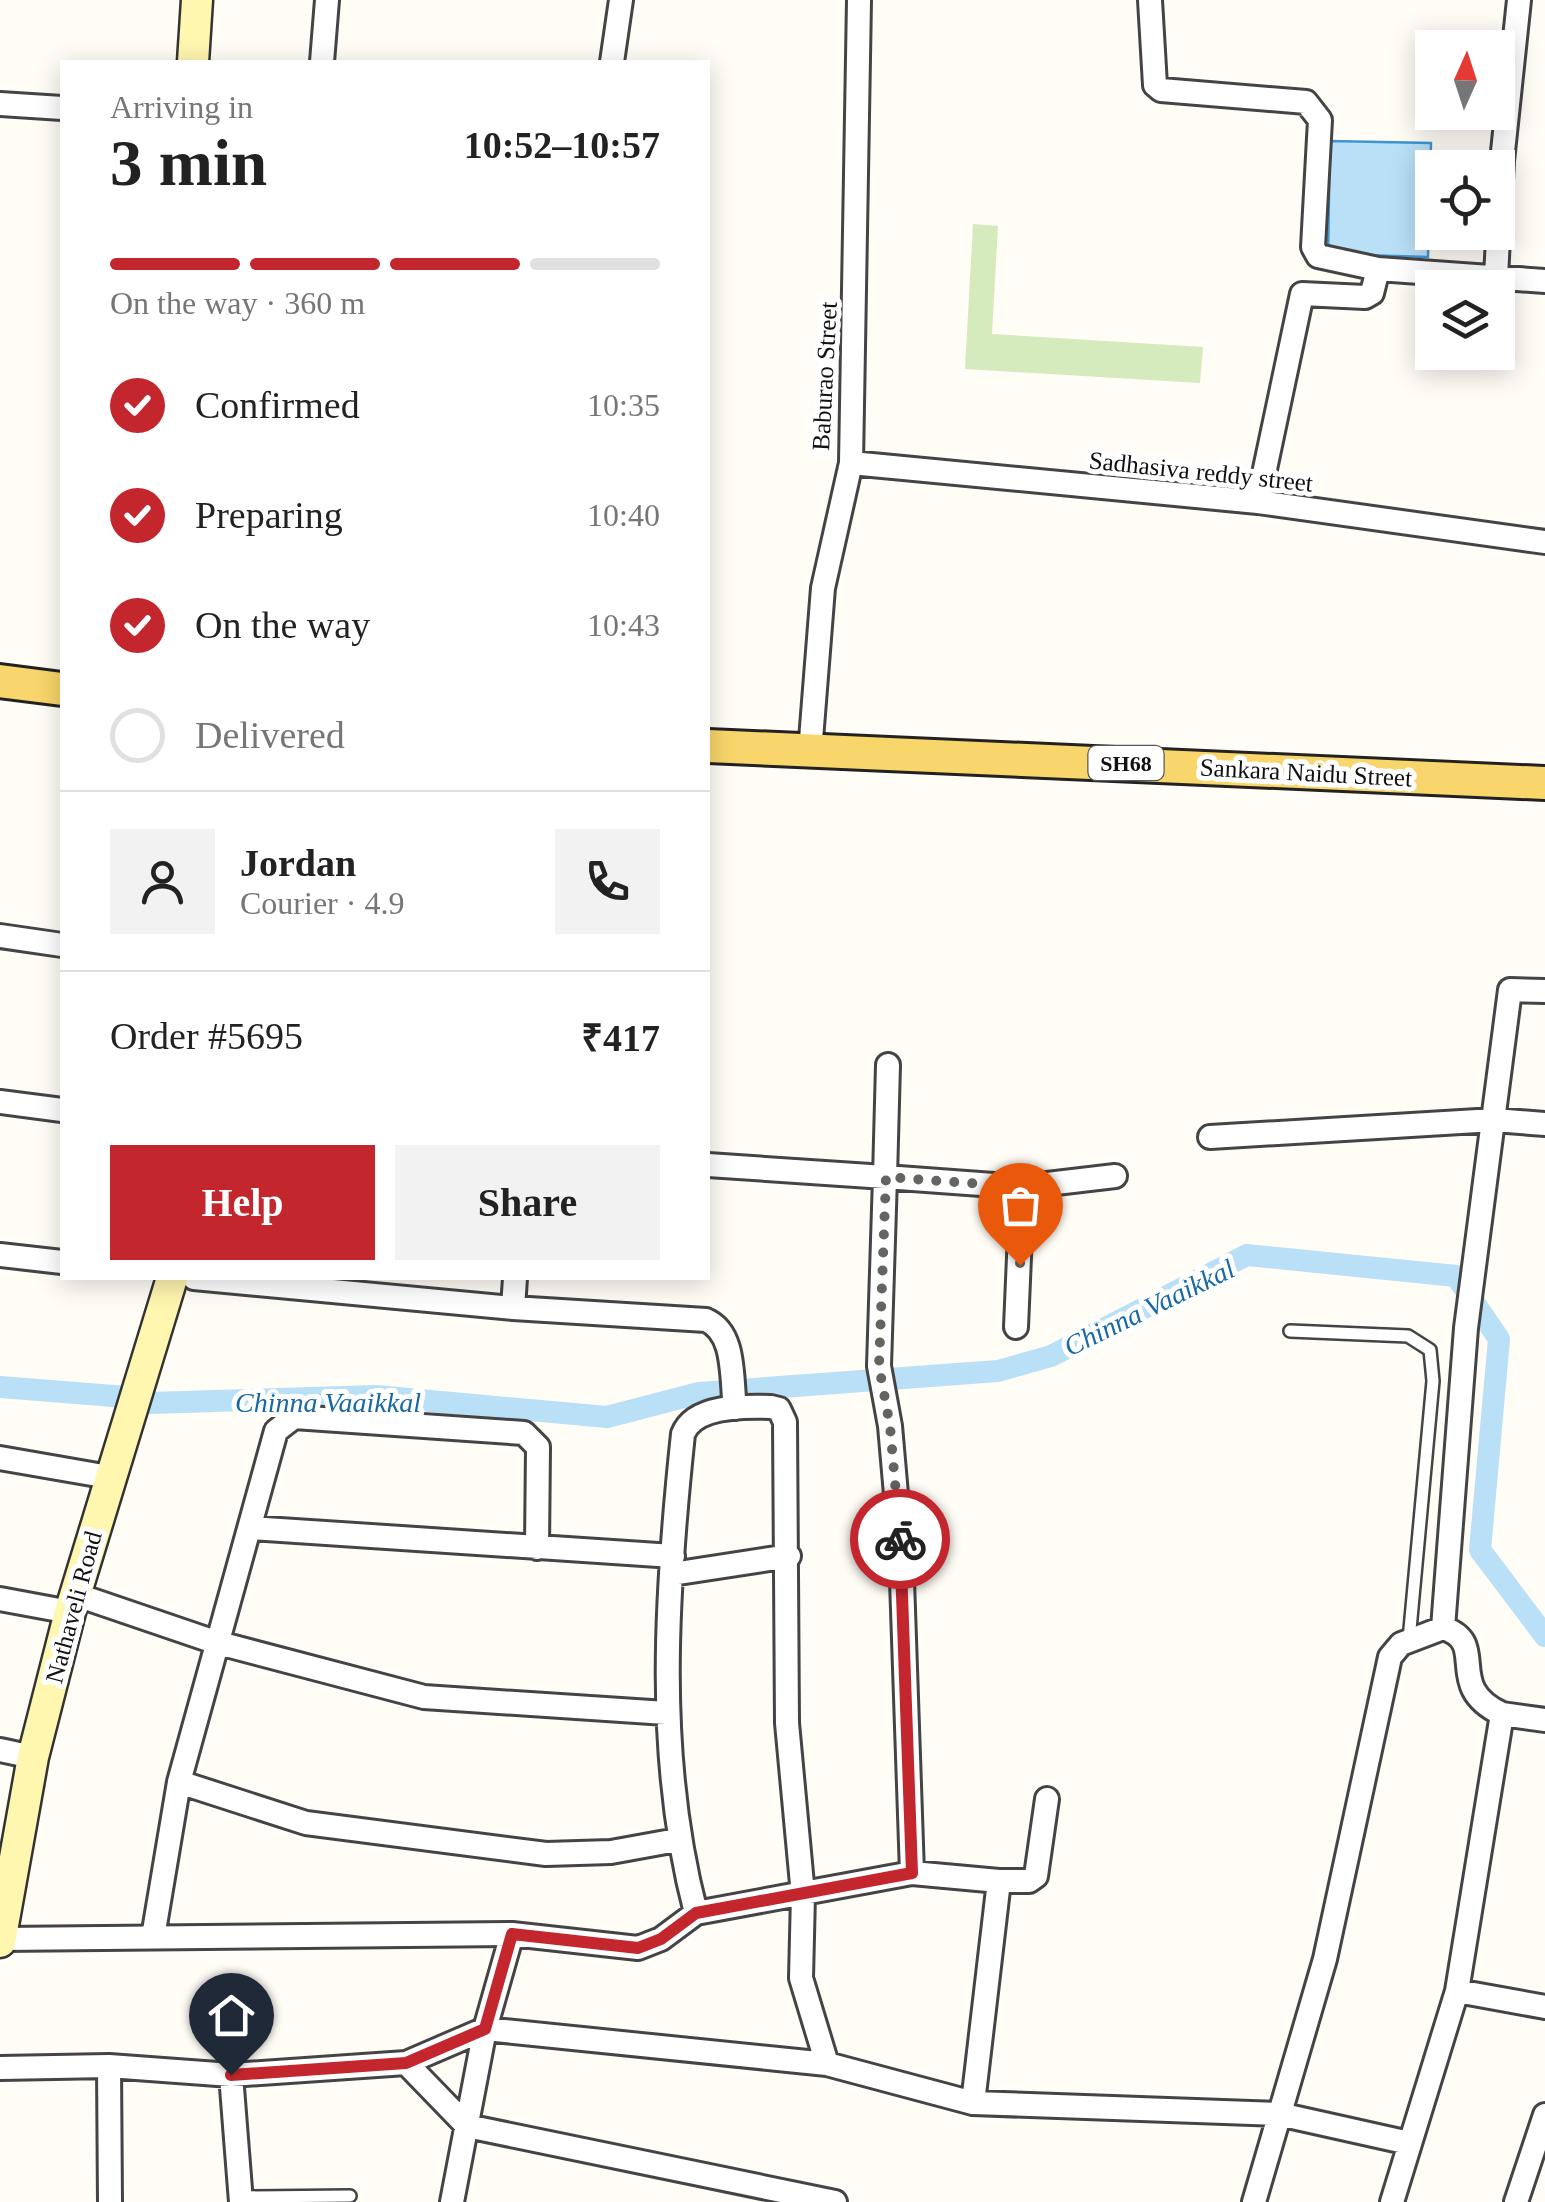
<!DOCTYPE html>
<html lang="en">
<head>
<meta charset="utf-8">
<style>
	:root { --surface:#fff; --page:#f2f2f2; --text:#222; --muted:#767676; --line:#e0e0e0; --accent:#c4262e }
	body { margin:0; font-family:Georgia,serif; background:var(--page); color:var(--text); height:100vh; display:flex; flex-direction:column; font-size:38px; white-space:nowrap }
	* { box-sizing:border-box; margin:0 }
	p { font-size:32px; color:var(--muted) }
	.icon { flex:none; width:55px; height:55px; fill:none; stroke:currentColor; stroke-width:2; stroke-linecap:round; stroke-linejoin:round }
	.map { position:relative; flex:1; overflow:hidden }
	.sheet { position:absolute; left:60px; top:60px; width:650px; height:1220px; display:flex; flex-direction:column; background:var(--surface); border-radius:0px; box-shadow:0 5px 25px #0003 }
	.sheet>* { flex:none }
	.needle { width:65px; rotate:3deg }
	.buttons { position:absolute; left:1415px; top:30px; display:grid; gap:20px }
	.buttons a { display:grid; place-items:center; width:100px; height:100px; border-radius:0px; background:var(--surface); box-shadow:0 5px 25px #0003; font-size:50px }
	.pin { position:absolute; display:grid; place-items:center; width:85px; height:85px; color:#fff; margin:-102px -42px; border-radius:50% 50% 50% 0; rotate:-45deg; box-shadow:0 0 10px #0007 }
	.pin .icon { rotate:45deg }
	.courier { position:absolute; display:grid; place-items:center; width:100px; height:100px; margin:-50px; border:8px solid #c4262e; border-radius:50%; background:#fff; color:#222; box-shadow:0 2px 12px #0007 }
	.head em { font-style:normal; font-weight:700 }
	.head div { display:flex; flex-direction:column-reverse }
	.head { display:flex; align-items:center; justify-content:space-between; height:170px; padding:0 50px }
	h1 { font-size:65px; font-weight:700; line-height:75px }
	.bar { display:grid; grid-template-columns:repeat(4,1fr); gap:15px 10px; align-content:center; height:120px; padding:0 50px }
	.bar i { height:12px; border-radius:8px; background:var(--line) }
	.bar .active { background:var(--accent) }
	.bar p { grid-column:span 4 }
	.line { display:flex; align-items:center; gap:25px; padding:0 50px; border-top:2px solid var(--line) }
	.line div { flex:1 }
	.round { display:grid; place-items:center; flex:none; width:105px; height:105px; border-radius:0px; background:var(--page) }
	ol { padding:0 50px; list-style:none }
	li { display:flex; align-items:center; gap:30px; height:110px }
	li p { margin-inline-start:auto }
	li .icon { padding:10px; border-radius:50%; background:var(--accent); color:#fff; stroke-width:4 }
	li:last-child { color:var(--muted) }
	li i { width:55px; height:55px; border:5px solid var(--line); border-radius:50% }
	.primary-button { display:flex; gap:20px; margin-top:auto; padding:20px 50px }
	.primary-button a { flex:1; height:115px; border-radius:0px; background:var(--accent); color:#fff; font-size:40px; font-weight:700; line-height:115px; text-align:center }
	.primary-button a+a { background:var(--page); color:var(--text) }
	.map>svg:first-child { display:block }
</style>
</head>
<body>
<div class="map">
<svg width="1545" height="2202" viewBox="0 0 1545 2202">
	<rect width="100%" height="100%" fill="#fffdf5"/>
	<path fill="#d5ebbd" d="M 973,224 L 998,226 L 992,334 L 1203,347 L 1200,383 L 965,369 Z"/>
	<path fill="#b9e0f7" stroke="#3f96cf" stroke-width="2.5" d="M 1330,141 L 1431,143 L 1428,257 L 1328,254 Z"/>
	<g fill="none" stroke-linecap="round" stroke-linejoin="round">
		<path stroke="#b9e0f7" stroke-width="22" d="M 0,1387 L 126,1397
			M 151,1403 L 376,1396 L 607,1417 L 699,1393 L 998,1371 L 1051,1356 L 1247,1255 L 1456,1276 L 1499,1339 L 1480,1550 L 1545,1636"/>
		<defs>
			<path id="lane" d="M 1290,1331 L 1408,1336 L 1430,1350 L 1433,1381 L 1409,1640
				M 241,2197 L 350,2196"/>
			<path id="street" d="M 1150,0 L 1155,85 L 1161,90 L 1306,102 L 1320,120 L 1313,247 L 1318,256 L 1378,269 L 1545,281
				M 322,62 L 327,0
				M 612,62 L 621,0
				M 0,104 L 62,108
				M 1496,277 L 1502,161 L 1519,0
				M 851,463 L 1258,502 L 1545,542
				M 1258,502 L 1302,294 L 1365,297 L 1372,293 L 1378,269
				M 810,752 L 823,588 L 851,463 L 859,0
				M 0,936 L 62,945
				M 0,1102 L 62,1110
				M 1210,1137 L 1494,1120 L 1545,1124
				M 708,1165 L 885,1177 L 888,1065
				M 0,1255 L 62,1262
				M 194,1278 L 513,1308 L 706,1320 C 736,1333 731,1378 735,1408
				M 513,1308 L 515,1278
				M 1016,1327 L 1022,1187
				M 0,1458 L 109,1477
				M 251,1528 L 673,1556
				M 672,1574 L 789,1556
				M 77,1595 L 215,1642 L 424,1697 L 666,1713
				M 0,1599 L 70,1612
				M 1502,1714 L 1545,1720
				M 0,1750 L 33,1757
				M 179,1782 L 306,1823 L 546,1854 L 611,1852 L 677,1840
				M 999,1881 L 1029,1881 L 1036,1876 L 1047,1799
				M 696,1913 C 655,1757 666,1594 683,1434 C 694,1405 745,1406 771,1407 L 779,1409 L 785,1422 L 787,1723 L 803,1895 L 801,1978 L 827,2064
				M 153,1937 L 179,1782 L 276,1431 L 294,1417 L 524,1433 L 538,1447 L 537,1548
				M 1,1939 L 512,1934 L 638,1948 L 661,1939 L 696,1913 L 912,1873
				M 1457,1991 L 1545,2007
				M 406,2063 L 485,2029 L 827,2064 L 973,2103 L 1279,2114 L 1409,2143
				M 109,2066 L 110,2202
				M 0,2068 L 109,2066 L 231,2075 L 406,2063 L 467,2126 L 835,2202
				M 231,2075 L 241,2202
				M 973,2103 L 999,1881 L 912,1873 L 901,1551 L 890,1426 L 879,1366 L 885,1177 L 1022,1187 L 1115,1176
				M 452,2202 L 485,2029 L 512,1934
				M 1254,2202 L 1325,1959 L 1390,1657 L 1401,1644 L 1443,1628 L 1466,1328 L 1510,990 L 1545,991
				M 1392,2202 L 1457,1991 L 1502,1714 C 1442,1686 1491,1643 1443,1628
				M 1516,2202 L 1545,2115"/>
			<path id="secondary" d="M 193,62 L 197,0
				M 0,1942 L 33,1757 L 70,1612 L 172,1278"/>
			<path id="primary" d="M 0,681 L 62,689
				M 708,746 L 1545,783"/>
		</defs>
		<use href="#lane" stroke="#444" stroke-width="16"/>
		<use href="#street" stroke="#444" stroke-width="28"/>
		<use href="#secondary" stroke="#333" stroke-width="35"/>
		<use href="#primary" stroke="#222" stroke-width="38"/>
		<use href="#lane" stroke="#fff" stroke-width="11"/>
		<use href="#street" stroke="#fff" stroke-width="22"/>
		<use href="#secondary" stroke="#fff6b0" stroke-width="30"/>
		<use href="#primary" stroke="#f9d66b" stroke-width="32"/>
	</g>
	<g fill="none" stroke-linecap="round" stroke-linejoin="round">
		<path stroke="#646461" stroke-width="10" stroke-dasharray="0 18" d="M 900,1539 L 890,1426 L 879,1366 L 886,1177 L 1022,1187 L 1020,1265"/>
		<path stroke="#c4262e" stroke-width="12" d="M 231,2075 L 406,2063 L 485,2029 L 512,1934 L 638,1948 L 661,1939 L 696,1913 L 912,1873 L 900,1539"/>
	</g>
	<g text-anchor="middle" stroke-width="10" stroke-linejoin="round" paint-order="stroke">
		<rect fill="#fff" stroke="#585858" stroke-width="2.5" x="1088.5" y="746" width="75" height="34" rx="8"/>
		<g font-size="22" font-weight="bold" fill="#111">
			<text x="1126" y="771">SH68</text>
		</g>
		<g font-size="25" fill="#111" stroke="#fff">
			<text transform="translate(824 376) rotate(-87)" y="9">Baburao Street</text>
			<text transform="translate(1201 471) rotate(6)" y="9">Sadhasiva reddy street</text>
			<text transform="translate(1306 772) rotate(3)" y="9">Sankara Naidu Street</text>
			<text transform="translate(73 1607) rotate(-75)" y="9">Nathaveli Road</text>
		</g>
		<g font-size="28" font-style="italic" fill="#1768a6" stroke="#fff">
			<text transform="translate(1149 1307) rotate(-26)" y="10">Chinna Vaaikkal</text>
			<text x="328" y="1412">Chinna Vaaikkal</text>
		</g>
	</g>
</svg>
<div class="buttons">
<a><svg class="needle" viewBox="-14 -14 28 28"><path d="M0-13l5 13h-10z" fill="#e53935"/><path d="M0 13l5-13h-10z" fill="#767676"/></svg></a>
<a><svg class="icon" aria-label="locate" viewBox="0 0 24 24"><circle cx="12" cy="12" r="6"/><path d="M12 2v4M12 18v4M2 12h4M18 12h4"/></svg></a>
<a><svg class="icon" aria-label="layers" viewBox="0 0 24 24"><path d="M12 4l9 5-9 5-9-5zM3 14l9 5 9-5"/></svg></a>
</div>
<div class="pin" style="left:1020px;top:1265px;background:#ea580c"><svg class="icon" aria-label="bag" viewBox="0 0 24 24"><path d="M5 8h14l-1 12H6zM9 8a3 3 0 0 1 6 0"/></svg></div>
<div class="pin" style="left:231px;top:2075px;background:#1f2937"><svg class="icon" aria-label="home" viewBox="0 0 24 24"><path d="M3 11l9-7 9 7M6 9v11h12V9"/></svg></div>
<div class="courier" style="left:900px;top:1539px"><svg class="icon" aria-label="bike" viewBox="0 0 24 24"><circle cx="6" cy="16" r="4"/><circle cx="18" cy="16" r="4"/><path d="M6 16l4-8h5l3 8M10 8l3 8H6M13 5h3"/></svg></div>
<section class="sheet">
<div class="head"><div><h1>3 min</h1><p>Arriving in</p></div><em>10:52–10:57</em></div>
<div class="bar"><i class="active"></i><i class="active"></i><i class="active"></i><i></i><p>On the way · 360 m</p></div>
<ol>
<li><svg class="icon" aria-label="check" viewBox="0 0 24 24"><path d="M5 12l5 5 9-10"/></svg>Confirmed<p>10:35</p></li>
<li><svg class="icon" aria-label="check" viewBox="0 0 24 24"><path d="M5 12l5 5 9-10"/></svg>Preparing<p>10:40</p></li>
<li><svg class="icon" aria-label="check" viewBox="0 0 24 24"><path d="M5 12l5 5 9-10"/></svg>On the way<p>10:43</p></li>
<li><i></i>Delivered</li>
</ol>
<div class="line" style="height:180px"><a class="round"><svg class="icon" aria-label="person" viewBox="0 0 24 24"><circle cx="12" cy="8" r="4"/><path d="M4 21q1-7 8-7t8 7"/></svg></a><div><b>Jordan</b><p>Courier · 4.9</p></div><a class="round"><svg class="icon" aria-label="phone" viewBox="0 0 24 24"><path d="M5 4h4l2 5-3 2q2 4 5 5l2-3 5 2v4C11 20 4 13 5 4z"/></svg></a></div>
<div class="line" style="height:130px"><div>Order #5695</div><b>₹417</b></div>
<div class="primary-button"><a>Help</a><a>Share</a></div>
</section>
</div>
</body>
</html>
